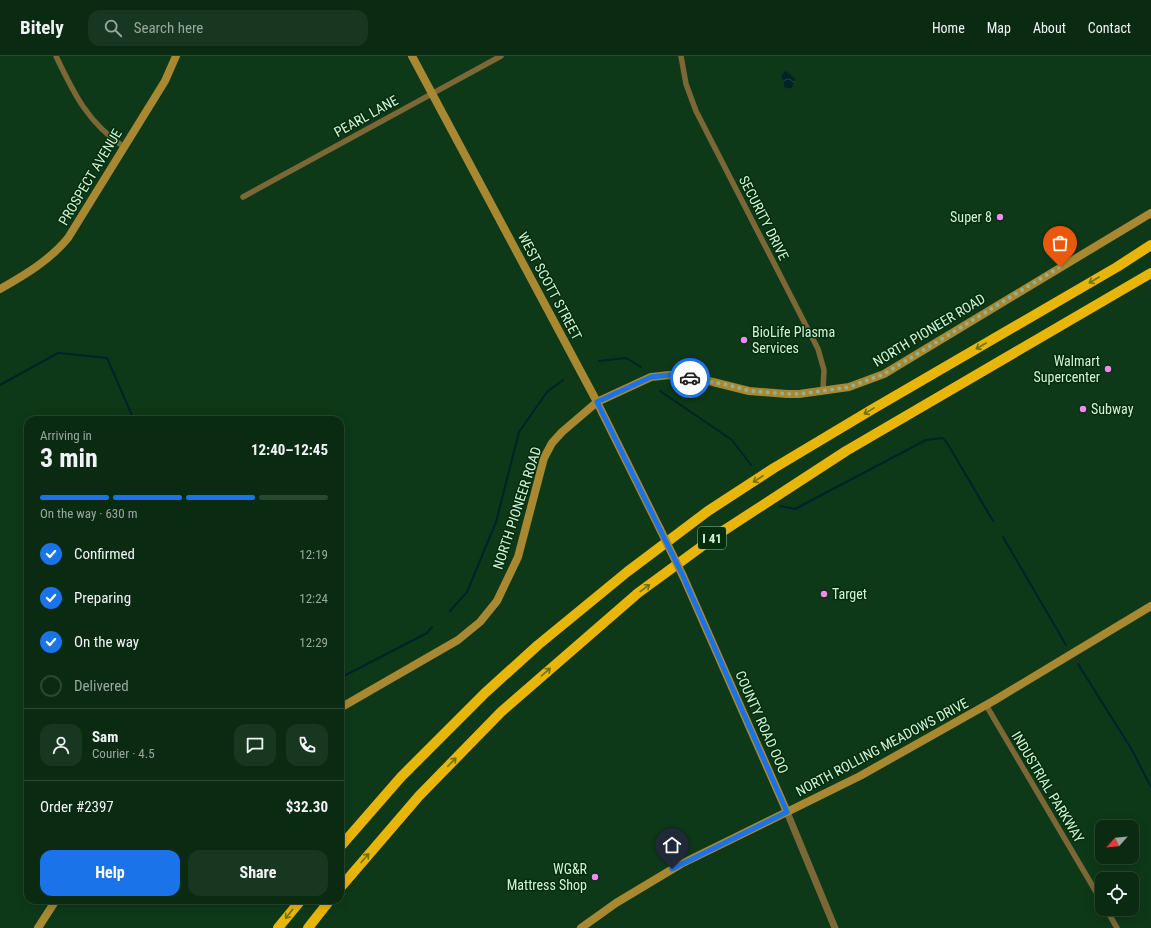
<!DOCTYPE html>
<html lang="en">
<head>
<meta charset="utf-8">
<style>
	:root { --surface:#0a2b12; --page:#183720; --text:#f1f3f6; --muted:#99a79f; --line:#2a4732; --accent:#1a73e8 }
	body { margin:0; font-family:"Roboto Condensed",sans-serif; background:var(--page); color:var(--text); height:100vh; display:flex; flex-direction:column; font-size:15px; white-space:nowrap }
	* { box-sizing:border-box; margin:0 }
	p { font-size:13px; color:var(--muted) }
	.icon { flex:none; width:22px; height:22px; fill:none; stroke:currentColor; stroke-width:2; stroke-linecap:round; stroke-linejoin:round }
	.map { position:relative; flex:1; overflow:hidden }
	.side { position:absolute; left:24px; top:360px; width:320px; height:488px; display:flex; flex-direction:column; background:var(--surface); border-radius:12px; box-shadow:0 2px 10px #0003,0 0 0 1px var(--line) }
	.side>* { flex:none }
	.needle { width:26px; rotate:243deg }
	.buttons { position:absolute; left:1095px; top:764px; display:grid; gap:8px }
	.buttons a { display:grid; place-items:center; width:44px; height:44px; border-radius:8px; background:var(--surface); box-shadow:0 2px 10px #0003,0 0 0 1px var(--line); font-size:20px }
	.pin { position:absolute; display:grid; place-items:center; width:34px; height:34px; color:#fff; margin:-41px -17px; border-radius:50% 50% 50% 0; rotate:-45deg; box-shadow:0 0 4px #0007 }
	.pin .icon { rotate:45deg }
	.courier { position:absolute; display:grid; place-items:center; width:40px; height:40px; margin:-20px; border:3px solid #1a73e8; border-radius:50%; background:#fff; color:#222; box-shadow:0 1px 5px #0007 }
	.overview em { font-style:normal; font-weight:700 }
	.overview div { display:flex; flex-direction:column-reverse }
	.overview { display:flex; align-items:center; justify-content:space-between; height:68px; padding:0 16px }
	h1 { font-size:26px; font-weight:700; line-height:30px }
	.bar { display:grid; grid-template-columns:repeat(4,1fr); gap:6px 4px; align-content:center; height:48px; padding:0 16px }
	.bar i { height:5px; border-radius:3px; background:var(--line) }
	.bar .on { background:var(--accent) }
	.bar p { grid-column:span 4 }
	.line { display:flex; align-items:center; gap:10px; padding:0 16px; border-top:1px solid var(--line) }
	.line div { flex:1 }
	.round { display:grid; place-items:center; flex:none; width:42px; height:42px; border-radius:12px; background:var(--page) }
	ol { padding:0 16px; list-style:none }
	li { display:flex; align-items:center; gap:12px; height:44px }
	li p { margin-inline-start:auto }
	li .icon { padding:4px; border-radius:50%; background:var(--accent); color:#fff; stroke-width:4 }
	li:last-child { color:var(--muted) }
	li i { width:22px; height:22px; border:2px solid var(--line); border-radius:50% }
	.button { display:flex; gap:8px; margin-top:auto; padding:8px 16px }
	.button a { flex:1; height:46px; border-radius:12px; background:var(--accent); color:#fff; font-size:16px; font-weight:700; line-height:46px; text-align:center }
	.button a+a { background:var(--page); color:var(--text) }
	header { display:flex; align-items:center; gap:24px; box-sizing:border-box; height:56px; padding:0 20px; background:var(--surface); border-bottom:1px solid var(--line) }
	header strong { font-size:19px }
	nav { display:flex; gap:22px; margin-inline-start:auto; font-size:14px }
	.search { width:280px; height:36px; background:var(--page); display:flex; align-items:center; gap:10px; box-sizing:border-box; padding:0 14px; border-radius:12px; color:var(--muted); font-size:15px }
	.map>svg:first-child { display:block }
</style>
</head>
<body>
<header>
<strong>Bitely</strong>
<div class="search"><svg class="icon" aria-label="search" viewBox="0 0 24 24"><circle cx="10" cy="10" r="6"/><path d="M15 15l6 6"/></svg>Search here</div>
<nav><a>Home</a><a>Map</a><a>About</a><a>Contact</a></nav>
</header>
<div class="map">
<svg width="1151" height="872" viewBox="0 0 1151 872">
	<defs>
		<pattern id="water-waves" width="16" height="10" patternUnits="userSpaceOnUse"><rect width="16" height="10" fill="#002328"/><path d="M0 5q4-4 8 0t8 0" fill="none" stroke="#244346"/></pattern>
	</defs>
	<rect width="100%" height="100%" fill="#0e3918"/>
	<path fill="url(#water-waves)" d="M 787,15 L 795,23 L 792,32 L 788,33 L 784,31 L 784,25 L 781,21 L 784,16 Z"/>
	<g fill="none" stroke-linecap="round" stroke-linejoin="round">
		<path stroke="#002328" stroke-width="2" d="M 599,305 L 626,302 L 641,311
			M 0,329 L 58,297 L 107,302 L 134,364
			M 660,335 L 732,384 L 751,409
			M 780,450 L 795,453 L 926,384 L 943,382 L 949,390 L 993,465
			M 1003,481 L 1066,589
			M 450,555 L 467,536 L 496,466 L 519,376 L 547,336 L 563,324
			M 1078,608 L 1132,694 L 1151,731
			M 340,622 L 427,577 L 432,571"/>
		<path stroke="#7c6836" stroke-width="5.5" d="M 56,0 C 74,38 88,67 124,91
			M 681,0 L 686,28 L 696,55 L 818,293 L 824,314 L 823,334
			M 243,141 L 501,0
			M 986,649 L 1102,846
			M 1106,853 L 1117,872"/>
		<path stroke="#7c6836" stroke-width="7" d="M 787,756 L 835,872"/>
		<path stroke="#a88831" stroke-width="8" d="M 412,0 L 597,346 L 660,473
			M 0,233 C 25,219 50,204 68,182 L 165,25 L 176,0
			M 683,520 L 787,756
			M 340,652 L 458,584 L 480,566 L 497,545 L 518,501 L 544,402 L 552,387 L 562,376 L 597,346 L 651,321 L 670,319 L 709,325 L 749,335 L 787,338 L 799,338 L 849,331 L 884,318 L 1151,157
			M 38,872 L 56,844
			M 581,872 L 616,847 L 681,808 L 860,720 L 995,644 L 1151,550"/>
		<path stroke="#e8b509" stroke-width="10" d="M 340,791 L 401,721 L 485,637 L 538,589 L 627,516 L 708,455 L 774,412 L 871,354 L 1117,211 L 1151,189
			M 340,832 L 419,740 L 501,656 L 638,537 L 720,477 L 846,395 L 1151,217
			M 278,872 L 301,844
			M 308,872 L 330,844"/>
		<path stroke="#a88831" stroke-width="8" d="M 660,473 L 683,520"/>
	</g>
	<defs><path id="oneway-shaft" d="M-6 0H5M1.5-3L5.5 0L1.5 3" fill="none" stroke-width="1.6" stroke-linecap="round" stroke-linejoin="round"/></defs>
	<g stroke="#75720c">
		<use href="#oneway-shaft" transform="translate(1094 224) rotate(150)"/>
		<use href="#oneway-shaft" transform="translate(981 290) rotate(150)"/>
		<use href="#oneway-shaft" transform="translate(869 355) rotate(149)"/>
		<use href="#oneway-shaft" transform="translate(758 423) rotate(147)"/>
		<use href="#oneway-shaft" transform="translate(645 532) rotate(-37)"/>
		<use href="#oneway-shaft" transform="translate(546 616) rotate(-41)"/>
		<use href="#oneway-shaft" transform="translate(452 706) rotate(-46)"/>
		<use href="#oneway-shaft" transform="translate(365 802) rotate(-49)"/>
		<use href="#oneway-shaft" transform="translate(289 858) rotate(128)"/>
	</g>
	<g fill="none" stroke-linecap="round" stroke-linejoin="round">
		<path stroke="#8fb195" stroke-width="4" stroke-dasharray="0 7.2" d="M 690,322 L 728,329 L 750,335 L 787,338 L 800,338 L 849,331 L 884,318 L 1060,211"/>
		<path stroke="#1a73e8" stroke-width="5" d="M 672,813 L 787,756 L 683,520 L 597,346 L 651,321 L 670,319 L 690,322"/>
	</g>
	<g fill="#f389f1" stroke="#022e0e" stroke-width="1.5">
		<circle cx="1000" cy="161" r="4"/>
		<circle cx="744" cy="284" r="4"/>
		<circle cx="1108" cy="313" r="4"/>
		<circle cx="1083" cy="353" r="4"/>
		<circle cx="824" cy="538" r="4"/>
		<circle cx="595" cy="821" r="4"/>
	</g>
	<g text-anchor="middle" stroke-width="3" stroke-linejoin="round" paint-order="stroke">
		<rect fill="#022e0e" stroke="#96b79b" stroke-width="1" x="698" y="471" width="28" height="22" rx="3"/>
		<g font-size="13" font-weight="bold" fill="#d5f2d8">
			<text x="712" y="487">I 41</text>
		</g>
		<g font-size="14" fill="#d5f2d8" stroke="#022e0e">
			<text transform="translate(366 60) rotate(-29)" y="5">PEARL LANE</text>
			<text transform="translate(90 121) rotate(-59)" y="5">PROSPECT AVENUE</text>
			<text transform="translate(764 162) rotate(63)" y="5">SECURITY DRIVE</text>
			<text transform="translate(550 230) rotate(62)" y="5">WEST SCOTT STREET</text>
			<text transform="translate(929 274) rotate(-31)" y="5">NORTH PIONEER ROAD</text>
			<text transform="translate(517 452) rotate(-72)" y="5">NORTH PIONEER ROAD</text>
			<text transform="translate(762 666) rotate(66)" y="5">COUNTY ROAD OOO</text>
			<text transform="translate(882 691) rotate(-28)" y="5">NORTH ROLLING MEADOWS DRIVE</text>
			<text transform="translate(1048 731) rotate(59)" y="5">INDUSTRIAL PARKWAY</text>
		</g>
		<g font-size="14" fill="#d5f2d8" stroke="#022e0e" text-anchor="end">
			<text x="992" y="166">Super 8</text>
			<text x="752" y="281" text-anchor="start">BioLife Plasma<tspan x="752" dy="16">Services</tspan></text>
			<text x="1100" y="310">Walmart<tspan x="1100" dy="16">Supercenter</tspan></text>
			<text x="1091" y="358" text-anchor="start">Subway</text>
			<text x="832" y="543" text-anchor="start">Target</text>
			<text x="587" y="818">WG&amp;R<tspan x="587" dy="16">Mattress Shop</tspan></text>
		</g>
	</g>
</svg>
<div class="buttons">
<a><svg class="needle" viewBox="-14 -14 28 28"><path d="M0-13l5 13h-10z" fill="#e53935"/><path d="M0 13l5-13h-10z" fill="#99a79f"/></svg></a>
<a><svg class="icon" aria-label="locate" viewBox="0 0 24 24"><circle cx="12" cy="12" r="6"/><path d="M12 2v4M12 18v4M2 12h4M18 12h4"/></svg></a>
</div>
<div class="pin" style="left:1060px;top:211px;background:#ea580c"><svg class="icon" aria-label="bag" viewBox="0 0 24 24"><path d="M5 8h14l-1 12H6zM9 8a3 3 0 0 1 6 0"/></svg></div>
<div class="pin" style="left:672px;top:813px;background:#1f2937"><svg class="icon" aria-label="home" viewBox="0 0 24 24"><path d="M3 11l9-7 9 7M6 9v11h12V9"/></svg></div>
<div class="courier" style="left:690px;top:322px"><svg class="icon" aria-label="car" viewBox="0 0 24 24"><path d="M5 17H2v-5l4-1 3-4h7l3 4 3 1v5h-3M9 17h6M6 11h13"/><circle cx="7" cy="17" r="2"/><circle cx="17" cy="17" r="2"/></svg></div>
<section class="side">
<div class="overview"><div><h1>3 min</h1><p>Arriving in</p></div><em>12:40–12:45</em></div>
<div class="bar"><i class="on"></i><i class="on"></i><i class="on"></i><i></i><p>On the way · 630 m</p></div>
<ol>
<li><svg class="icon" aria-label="check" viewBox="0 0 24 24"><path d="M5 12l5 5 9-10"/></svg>Confirmed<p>12:19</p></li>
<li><svg class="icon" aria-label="check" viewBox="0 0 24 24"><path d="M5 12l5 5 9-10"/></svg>Preparing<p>12:24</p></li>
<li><svg class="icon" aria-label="check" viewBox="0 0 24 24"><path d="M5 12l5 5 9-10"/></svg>On the way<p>12:29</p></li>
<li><i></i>Delivered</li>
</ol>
<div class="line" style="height:72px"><a class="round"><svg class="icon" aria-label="person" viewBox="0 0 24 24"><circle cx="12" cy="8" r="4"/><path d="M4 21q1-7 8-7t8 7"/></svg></a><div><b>Sam</b><p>Courier · 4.5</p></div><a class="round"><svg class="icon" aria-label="chat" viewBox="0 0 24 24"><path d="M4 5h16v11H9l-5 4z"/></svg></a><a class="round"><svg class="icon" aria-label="phone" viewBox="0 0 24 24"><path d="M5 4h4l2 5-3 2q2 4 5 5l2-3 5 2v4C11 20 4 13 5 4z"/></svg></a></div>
<div class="line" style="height:52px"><div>Order #2397</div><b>$32.30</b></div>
<div class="button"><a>Help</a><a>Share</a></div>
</section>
</div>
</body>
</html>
